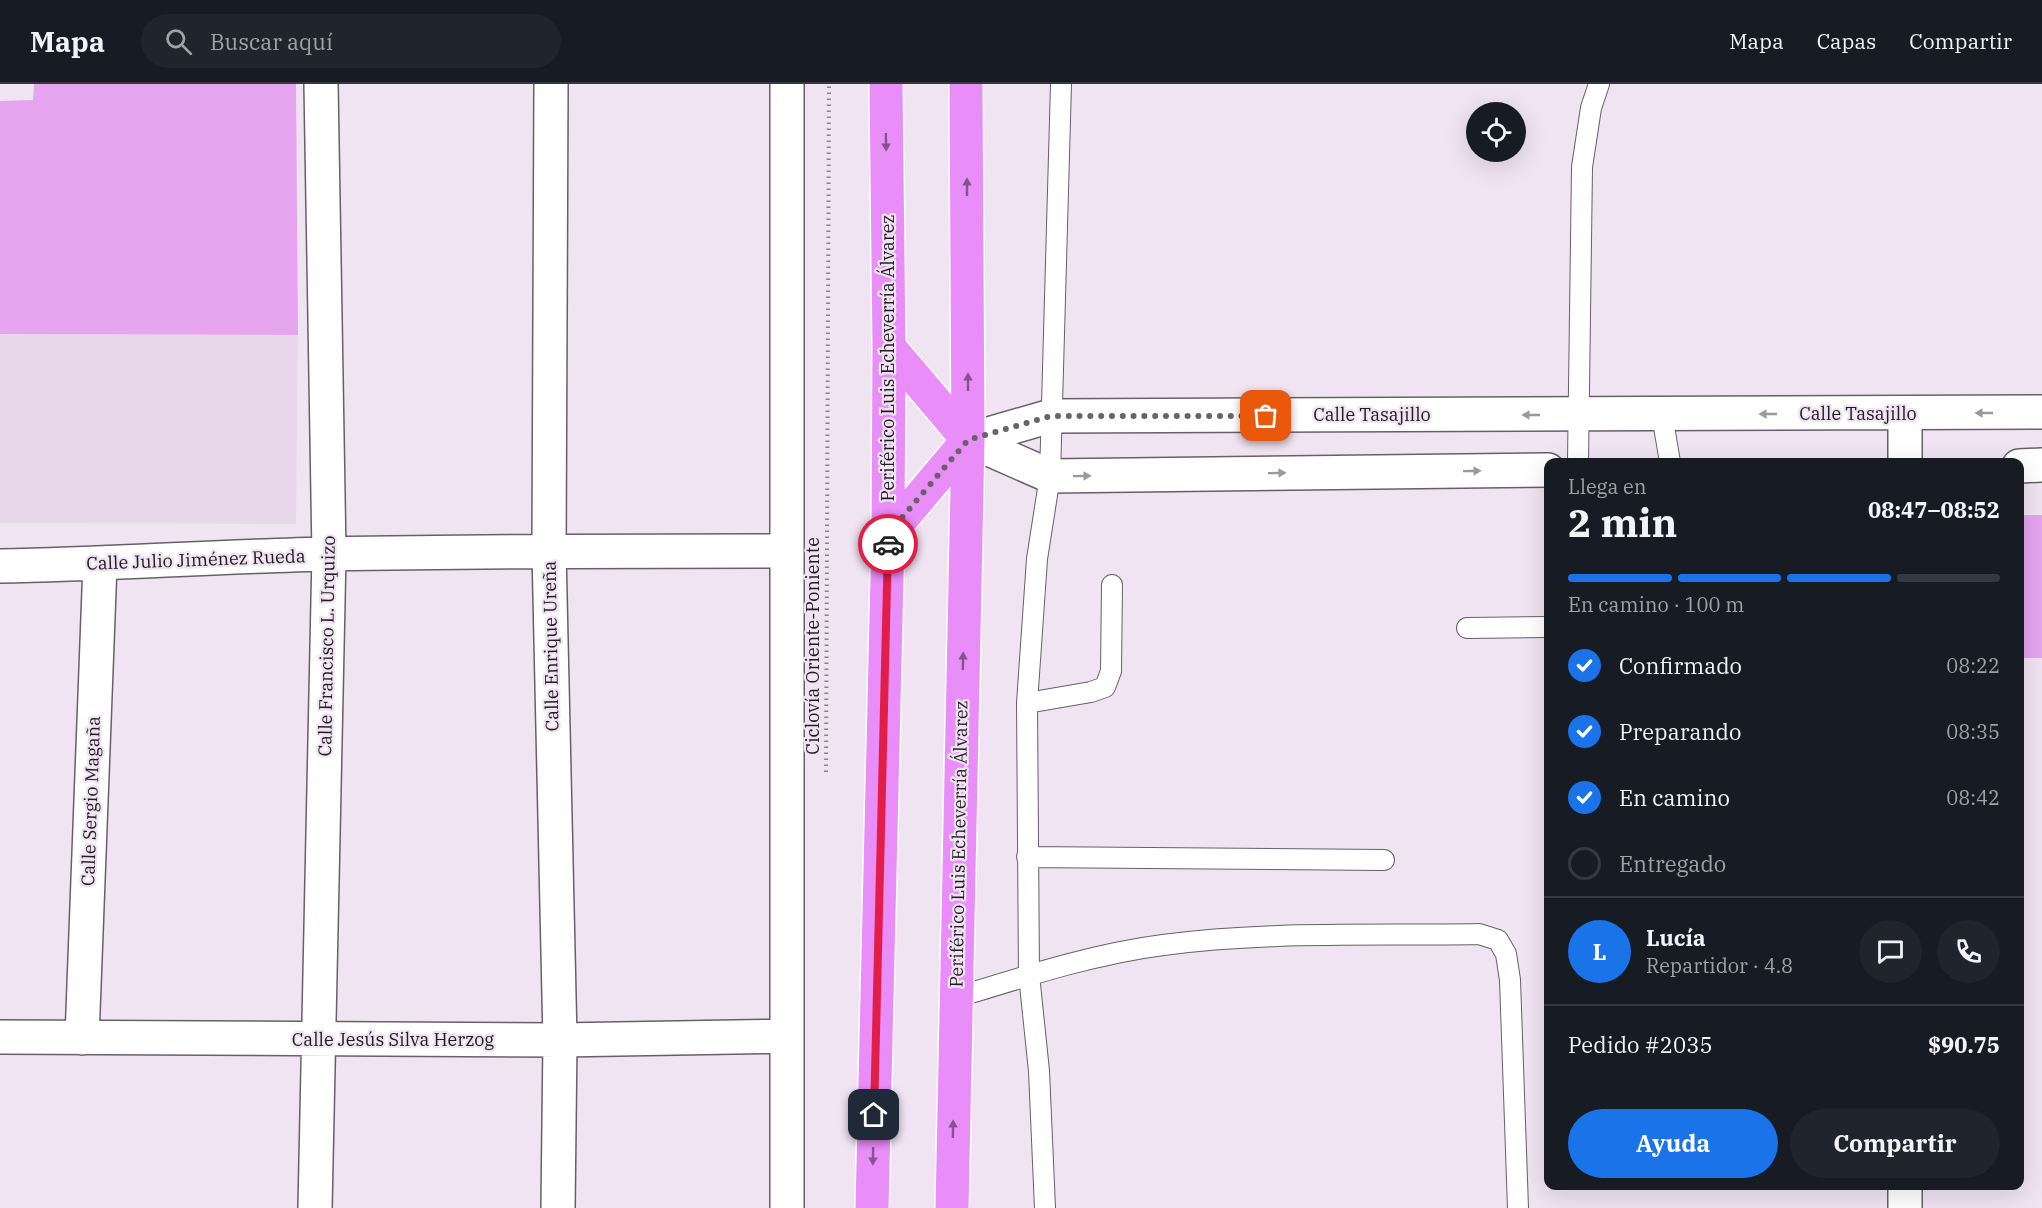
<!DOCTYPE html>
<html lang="es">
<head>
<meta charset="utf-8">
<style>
	:root { --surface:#171b24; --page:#20242c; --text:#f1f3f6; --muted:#9ea1a6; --line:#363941; --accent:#1a73e8 }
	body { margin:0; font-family:"IBM Plex Serif",serif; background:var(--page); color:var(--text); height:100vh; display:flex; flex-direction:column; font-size:22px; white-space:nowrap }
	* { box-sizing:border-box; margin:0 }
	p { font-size:20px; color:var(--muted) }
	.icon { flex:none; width:33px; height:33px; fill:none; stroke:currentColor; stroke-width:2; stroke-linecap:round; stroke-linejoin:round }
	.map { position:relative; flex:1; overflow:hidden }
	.sheet { position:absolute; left:1544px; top:374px; width:480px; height:732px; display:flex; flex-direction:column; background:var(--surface); border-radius:12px; box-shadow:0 6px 24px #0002 }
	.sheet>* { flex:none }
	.tools { position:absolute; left:1466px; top:18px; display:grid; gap:12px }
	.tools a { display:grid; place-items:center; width:60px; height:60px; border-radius:50%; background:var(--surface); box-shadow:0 6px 24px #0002; font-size:30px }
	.pin { position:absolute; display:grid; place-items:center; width:51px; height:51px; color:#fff; margin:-26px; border-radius:12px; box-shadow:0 3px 9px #0006 }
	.courier { position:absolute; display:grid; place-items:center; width:60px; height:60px; margin:-30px; border:4px solid #e11d48; border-radius:50%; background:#fff; color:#222; box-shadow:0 2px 8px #0007 }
	.summary em { font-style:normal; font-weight:800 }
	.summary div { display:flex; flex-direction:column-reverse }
	.summary { display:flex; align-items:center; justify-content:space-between; height:102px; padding:0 24px }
	h1 { font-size:39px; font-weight:800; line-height:45px }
	.bar { display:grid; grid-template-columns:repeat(4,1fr); gap:9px 6px; align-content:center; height:72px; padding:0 24px }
	.bar i { height:8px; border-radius:4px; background:var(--line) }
	.bar .active { background:var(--accent) }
	.bar p { grid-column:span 4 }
	.line { display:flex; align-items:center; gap:15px; padding:0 24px; border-top:2px solid var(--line) }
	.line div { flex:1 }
	.round { display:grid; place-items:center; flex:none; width:63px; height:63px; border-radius:32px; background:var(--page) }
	ol { padding:0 24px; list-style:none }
	li { display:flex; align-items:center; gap:18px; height:66px }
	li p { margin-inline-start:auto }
	li .icon { padding:6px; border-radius:50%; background:var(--accent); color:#fff; stroke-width:4 }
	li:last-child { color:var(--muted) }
	li i { width:33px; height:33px; border:3px solid var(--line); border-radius:50% }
	.action { display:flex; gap:12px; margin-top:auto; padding:12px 24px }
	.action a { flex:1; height:69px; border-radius:36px; background:var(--accent); color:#fff; font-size:24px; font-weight:800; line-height:69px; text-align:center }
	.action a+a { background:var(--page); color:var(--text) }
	header { display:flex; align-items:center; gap:36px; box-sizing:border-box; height:84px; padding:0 30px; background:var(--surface); border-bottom:2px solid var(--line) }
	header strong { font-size:28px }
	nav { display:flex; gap:33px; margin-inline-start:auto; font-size:21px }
	.search { width:420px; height:54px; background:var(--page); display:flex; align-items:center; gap:15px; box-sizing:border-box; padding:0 21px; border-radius:33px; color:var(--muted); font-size:22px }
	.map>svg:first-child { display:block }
</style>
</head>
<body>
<header>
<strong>Mapa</strong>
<div class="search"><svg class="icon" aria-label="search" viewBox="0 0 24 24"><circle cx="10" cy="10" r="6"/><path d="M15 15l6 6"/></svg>Buscar aquí</div>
<nav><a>Mapa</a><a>Capas</a><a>Compartir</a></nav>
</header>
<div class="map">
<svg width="2042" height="1124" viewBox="0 0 2042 1124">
	<rect width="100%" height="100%" fill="#f0e3f2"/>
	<path fill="#e9d7ec" d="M 0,250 L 298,251 L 296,440 L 0,439 Z"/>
	<path fill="#e5a5ef" d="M 34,0 L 296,0 L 298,251 L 0,250 L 0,17 L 33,16 Z
		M 2019,431 L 2042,431 L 2042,574 L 2019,574 Z"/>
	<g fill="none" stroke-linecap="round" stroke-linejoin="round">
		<defs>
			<path id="lane" d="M 1662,331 L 1670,378
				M 1578,378 L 1582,83 L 1591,24 L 1599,0
				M 1467,544 L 1548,543
				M 1027,619 L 1091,608 L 1105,603 L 1111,587 L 1112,501
				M 1027,773 L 1384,776
				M 955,914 C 1023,893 1093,870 1163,861 C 1267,847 1374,852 1479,850 L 1498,856 L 1506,870 L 1510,896 L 1518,1124
				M 1045,1124 L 1039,987 L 1029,891 L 1027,619 L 1037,475 L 1050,392 L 1061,0"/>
			<path id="street" d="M 551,0 L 549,467 L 560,956 L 558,1124
				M 787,0 L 787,1124
				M 968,356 L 1051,332 L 2042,328
				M 968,356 L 1050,392 L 1548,386
				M 1905,378 L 1905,329
				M 2019,382 L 2042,381
				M 0,482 C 111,480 221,472 332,470 C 484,467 635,467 787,467
				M 0,953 L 560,956 L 787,952
				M 82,954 L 100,480
				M 1905,1101 L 1905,1124
				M 315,1124 L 329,470 L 321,0"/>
			<path id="highway" d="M 888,451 L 968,356 L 889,263
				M 872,1124 L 888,451 L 889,263 L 886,0
				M 952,1124 L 968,356 L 966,0"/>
		</defs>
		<use href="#lane" stroke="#6a5e6b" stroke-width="22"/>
		<use href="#street" stroke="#6a5e6b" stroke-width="36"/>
		<use href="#highway" stroke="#fff" stroke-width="36"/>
		<path stroke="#8b828c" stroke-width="4" stroke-dasharray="1.5 4.5" stroke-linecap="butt" d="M 826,688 L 829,0"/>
		<use href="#lane" stroke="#fff" stroke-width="20"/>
		<use href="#street" stroke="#fff" stroke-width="33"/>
		<use href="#highway" stroke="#e98df9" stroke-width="33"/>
	</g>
	<defs><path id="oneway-solid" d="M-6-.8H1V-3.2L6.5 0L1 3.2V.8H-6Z" transform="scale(1.5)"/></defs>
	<g fill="#85548d">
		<use href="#oneway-solid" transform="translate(886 58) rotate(89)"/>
		<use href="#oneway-solid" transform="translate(967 103) rotate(-90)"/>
		<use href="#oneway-solid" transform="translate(968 298) rotate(-90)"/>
		<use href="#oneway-solid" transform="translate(963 577) rotate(-89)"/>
		<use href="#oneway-solid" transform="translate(953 1045) rotate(-89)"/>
		<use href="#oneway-solid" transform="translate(873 1072) rotate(91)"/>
	</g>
	<g fill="#9b999b">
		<use href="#oneway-solid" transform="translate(1984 329) rotate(180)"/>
		<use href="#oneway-solid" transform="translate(1768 330) rotate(180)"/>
		<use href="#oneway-solid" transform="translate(1531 331) rotate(180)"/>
		<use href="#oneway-solid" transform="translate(1472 387) rotate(-1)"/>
		<use href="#oneway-solid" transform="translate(1277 389) rotate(-1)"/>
		<use href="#oneway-solid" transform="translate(1082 392) rotate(-1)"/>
	</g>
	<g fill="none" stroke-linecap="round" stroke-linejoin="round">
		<path stroke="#69626a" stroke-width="6" stroke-dasharray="0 10.8" d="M 888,460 L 888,450 L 968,356 L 1051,332 L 1266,332"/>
		<path stroke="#e11d48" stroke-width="8" d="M 874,1031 L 888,460"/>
	</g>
	<g text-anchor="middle" stroke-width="4.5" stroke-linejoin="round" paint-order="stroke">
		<g font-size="18" fill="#211c21" stroke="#f0e3f2">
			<text transform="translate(888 274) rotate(-90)" y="6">Periférico Luis Echeverría Álvarez</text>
			<text x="1858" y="336">Calle Tasajillo</text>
			<text x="1372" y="337">Calle Tasajillo</text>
			<text transform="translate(196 476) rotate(-2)" y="6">Calle Julio Jiménez Rueda</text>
			<text transform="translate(327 562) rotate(-89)" y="6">Calle Francisco L. Urquizo</text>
			<text transform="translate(551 562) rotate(-91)" y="6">Calle Enrique Ureña</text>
			<text transform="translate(813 562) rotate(-90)" y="6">Ciclovía Oriente-Poniente</text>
			<text transform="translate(91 717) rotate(-88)" y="6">Calle Sergio Magaña</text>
			<text transform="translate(959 760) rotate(-89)" y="6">Periférico Luis Echeverría Álvarez</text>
			<text x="393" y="962">Calle Jesús Silva Herzog</text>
		</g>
	</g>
</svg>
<div class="tools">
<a><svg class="icon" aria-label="locate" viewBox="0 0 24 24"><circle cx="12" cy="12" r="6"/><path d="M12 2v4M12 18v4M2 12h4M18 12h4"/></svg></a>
</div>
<div class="pin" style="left:1266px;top:332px;background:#ea580c"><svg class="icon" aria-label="bag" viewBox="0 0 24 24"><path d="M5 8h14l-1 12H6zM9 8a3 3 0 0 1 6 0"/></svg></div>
<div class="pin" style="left:874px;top:1031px;background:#1f2937"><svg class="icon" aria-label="home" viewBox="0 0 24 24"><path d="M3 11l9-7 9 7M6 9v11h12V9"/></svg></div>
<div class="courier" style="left:888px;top:460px"><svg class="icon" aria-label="car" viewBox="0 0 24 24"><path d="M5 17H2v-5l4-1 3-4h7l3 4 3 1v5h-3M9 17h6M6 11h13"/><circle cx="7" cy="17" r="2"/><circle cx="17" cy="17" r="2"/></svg></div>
<section class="sheet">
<div class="summary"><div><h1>2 min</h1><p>Llega en</p></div><em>08:47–08:52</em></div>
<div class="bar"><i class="active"></i><i class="active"></i><i class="active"></i><i></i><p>En camino · 100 m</p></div>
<ol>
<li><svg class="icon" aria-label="check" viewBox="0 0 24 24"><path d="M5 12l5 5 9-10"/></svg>Confirmado<p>08:22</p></li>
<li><svg class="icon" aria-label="check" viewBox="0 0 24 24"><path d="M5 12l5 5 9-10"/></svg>Preparando<p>08:35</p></li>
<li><svg class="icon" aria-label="check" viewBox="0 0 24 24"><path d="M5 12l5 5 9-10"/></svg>En camino<p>08:42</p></li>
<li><i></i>Entregado</li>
</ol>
<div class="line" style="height:108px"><b class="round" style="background:var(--accent);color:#fff">L</b><div><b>Lucía</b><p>Repartidor · 4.8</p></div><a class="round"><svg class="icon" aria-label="chat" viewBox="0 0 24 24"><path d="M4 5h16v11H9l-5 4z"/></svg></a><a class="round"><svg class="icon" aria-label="phone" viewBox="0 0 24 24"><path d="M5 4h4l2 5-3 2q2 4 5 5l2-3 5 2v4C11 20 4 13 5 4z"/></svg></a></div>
<div class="line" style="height:78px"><div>Pedido #2035</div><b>$90.75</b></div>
<div class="action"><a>Ayuda</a><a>Compartir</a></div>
</section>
</div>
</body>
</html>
